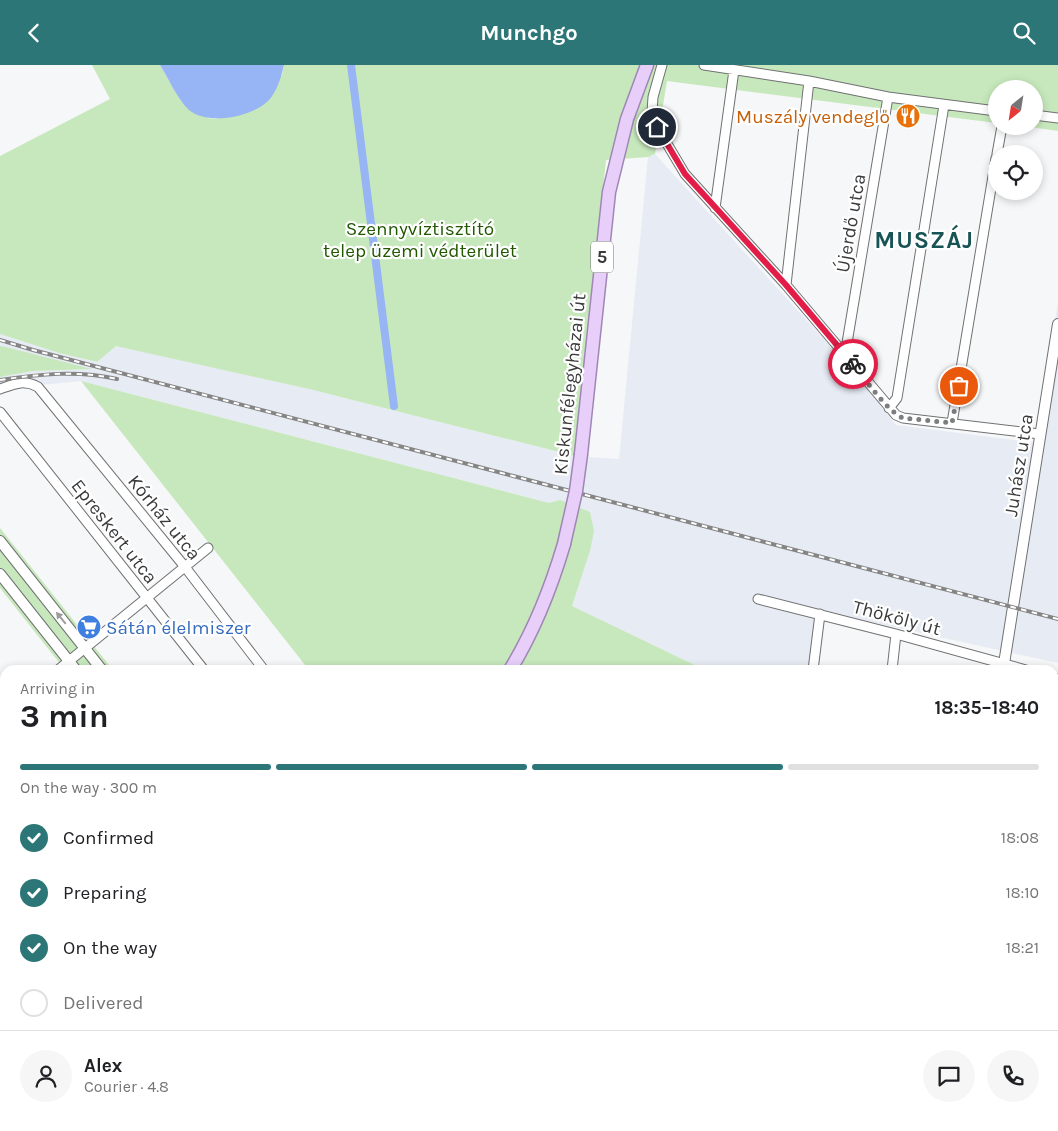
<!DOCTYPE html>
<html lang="en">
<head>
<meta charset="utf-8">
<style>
	:root { --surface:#fff; --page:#f6f6f6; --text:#202124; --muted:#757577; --line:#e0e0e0; --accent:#2c7677 }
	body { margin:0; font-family:Karla,sans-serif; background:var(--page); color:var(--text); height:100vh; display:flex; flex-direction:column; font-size:19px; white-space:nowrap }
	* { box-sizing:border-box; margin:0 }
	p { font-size:16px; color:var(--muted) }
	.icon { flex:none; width:28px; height:28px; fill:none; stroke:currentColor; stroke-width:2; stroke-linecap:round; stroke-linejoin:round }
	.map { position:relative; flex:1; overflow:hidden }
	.panel { position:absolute; left:0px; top:600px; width:1059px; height:466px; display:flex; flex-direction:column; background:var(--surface); border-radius:15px 15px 0 0; box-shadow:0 2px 8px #0003 }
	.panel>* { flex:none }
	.needle { width:32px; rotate:210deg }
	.controls { position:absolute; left:988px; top:15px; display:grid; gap:10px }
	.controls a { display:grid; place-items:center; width:55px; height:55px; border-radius:50%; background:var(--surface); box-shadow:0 2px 8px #0003; font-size:25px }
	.pin { position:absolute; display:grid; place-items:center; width:42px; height:42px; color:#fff; margin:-21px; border:2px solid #fff; border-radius:50%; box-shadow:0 1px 5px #0007 }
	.courier { position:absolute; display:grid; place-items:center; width:50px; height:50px; margin:-25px; border:4px solid #e11d48; border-radius:50%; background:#fff; color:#222; box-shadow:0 1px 6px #0007 }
	.head em { font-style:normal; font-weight:700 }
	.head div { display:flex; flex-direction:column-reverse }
	.head { display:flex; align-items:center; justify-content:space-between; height:85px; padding:0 20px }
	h1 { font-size:32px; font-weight:700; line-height:38px }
	.bar { display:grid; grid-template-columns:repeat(4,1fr); gap:8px 5px; align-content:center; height:60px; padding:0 20px }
	.bar i { height:6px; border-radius:4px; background:var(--line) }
	.bar .current { background:var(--accent) }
	.bar p { grid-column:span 4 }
	.line { display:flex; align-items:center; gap:12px; padding:0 20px; border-top:1px solid var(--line) }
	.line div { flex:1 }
	.round { display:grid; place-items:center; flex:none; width:52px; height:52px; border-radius:26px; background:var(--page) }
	ol { padding:0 20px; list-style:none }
	li { display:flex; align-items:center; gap:15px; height:55px }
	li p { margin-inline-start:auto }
	li .icon { padding:5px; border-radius:50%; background:var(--accent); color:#fff; stroke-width:4 }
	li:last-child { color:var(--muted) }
	li i { width:28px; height:28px; border:2px solid var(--line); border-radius:50% }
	header { display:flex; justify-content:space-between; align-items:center; height:65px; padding:0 20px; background:var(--accent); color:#fff; font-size:22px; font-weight:700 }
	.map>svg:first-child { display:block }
</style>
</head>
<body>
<header><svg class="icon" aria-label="back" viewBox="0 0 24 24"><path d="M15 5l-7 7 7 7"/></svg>Munchgo<svg class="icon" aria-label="search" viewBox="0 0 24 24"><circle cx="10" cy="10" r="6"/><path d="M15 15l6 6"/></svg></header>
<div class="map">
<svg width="1058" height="1066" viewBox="0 0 1058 1066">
	<rect width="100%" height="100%" fill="#f6f7f8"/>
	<path fill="#e7ebf3" d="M 655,89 L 851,304 L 896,360 L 1037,378 L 1058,236 L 1058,598 L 821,546 L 811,605 L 705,605 L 572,541 L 590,486 L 560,435 L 549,438 L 81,316 L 0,324 L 0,312 L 33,306 L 90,304 L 0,281 L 0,269 L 59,288 L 96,297 L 116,280 L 309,324 L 575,391 L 619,394 L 648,92 Z
		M 0,636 L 5,643 L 5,1061 L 91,1061 L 91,1066 L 0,1066 Z"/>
	<path fill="#c7e8bc" d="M 92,0 L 160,0 C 175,25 184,51 216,54 L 282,10 L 284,0 L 1058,0 L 1058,66 L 1023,61 L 1034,61 L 1034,24 L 996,24 L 996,58 L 667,16 L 655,89 L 648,92 L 606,95 L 575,391 L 309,324 L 116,281 L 97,297 L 59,288 L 0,269 L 0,91 L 110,34 Z
		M 0,281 L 6,282 L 92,304 L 33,306 L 0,312 Z
		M 81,316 L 549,438 L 560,435 L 590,447 L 594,466 L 590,486 L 572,541 L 705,605 L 309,605 Z
		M 0,463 L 113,605 L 65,605 L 0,523 Z
		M 1054,1028 L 1058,1029 L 1058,1066 L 1001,1066 L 977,1061 L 1054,1061 Z"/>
	<path fill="#97b5f4" d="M 160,0 L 284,0 C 281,13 277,26 269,35 C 253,52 208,61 189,45 C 178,35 168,13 160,0 Z"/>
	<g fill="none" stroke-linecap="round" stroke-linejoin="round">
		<path stroke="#97b5f4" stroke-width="8" d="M 351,0 L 394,341"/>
		<defs>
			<path id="minor" d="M 662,0 L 653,32 L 652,47 L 657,62 L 685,109 L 786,220 L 896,350 L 903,353 L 1040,369
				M 704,0 L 809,16 L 888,32 L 996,46
				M 1034,50 L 1058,53
				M 997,89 L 1002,61
				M 715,143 L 734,5
				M 786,220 L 809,16
				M 845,290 L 888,32
				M 0,324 C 14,319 24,314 38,322 L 185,502 L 264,605
				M 889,343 L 897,333 L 944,40
				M 0,347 L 204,605
				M 952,358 L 996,93
				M 758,534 L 896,569 L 1026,605
				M 58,605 L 208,483
				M 813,605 L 820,549
				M 892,605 L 896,569
				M 1054,613 L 1058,614
				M 0,636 L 5,643
				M 1054,716 L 1058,717
				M 1054,796 L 1058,796
				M 1054,876 L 1058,876
				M 0,884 L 5,882
				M 1054,957 L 1058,957
				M 166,1061 L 167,1066
				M 229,1061 L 230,1066
				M 286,1061 L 287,1066
				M 573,1061 L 628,1066
				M 1000,1061 L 1024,1066
				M 208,1066 L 216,1061
				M 420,1066 L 421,1061
				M 471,1066 L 473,1061
				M 515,1066 L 516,1061
				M 797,1066 L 797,1061"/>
			<path id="tertiary" d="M 0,476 L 102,605
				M 0,509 L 76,605
				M 1003,605 L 1058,259
				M 938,1061 L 938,1066
				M 101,1066 L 101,1061
				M 332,1066 L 332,1061"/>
			<path id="primary" d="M 581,389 L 609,127 L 627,54 L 647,0
				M 510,605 C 534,566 551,523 564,479
				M 1054,1042 L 1058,1042"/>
		</defs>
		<use href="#minor" stroke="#707172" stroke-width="11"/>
		<use href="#tertiary" stroke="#707172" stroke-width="12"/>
		<use href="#primary" stroke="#a086b5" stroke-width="15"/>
		<use href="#minor" stroke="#fff" stroke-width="9"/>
		<use href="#tertiary" stroke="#fff" stroke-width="10"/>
		<use href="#primary" stroke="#e7cffa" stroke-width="12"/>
		<defs>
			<path id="rail" d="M 0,275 L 33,285 L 1058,554
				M 0,315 C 39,309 78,305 117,314"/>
		</defs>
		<use href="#rail" stroke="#858586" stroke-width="4"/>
		<use href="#rail" stroke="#fff" stroke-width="2" stroke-dasharray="5.5" stroke-linecap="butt"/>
		<defs>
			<path id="primary-bridge" d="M 564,479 L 576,426 L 581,389"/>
		</defs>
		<use href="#primary-bridge" stroke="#a086b5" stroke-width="15" stroke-linecap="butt"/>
		<use href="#primary-bridge" stroke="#e7cffa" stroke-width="12"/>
	</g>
	<defs><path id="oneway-solid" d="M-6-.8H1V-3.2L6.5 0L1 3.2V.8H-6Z" transform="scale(1.25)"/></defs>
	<use fill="#9d9d9e" href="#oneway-solid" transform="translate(61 553) rotate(-129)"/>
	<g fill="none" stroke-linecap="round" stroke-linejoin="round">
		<path stroke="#7c7d7e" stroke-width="5" stroke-dasharray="0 9" d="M 853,299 C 864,313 888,347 903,353 L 952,358 L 959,321"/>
		<path stroke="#e11d48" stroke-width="6" d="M 657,62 L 685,109 L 786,220 L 853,299"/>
	</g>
	<defs>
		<symbol id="restaurant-disc" viewBox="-11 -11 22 22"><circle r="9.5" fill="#e8710a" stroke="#fff"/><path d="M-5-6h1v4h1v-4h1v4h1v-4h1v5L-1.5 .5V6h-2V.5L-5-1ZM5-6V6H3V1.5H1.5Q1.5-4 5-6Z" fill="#fff"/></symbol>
		<symbol id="supermarket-disc" viewBox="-11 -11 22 22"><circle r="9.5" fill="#3f7fe0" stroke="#fff"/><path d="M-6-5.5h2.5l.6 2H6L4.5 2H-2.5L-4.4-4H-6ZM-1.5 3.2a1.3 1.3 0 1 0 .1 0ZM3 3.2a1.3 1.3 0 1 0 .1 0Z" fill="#fff"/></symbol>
	</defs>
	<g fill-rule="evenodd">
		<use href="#restaurant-disc" x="894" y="37" width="28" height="28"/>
		<use href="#supermarket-disc" x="75" y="548" width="28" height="28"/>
	</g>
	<g text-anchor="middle" stroke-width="4.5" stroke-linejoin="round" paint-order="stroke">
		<rect fill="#fff" stroke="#767676" stroke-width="1" x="591" y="176.5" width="22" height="31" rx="4"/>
		<g font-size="18" font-weight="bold" fill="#3b3b3c">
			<text x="602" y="198">5</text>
		</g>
		<g font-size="19" fill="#c56008" stroke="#fff" text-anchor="end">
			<text x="890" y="58">Muszály vendeglő</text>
		</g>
		<g font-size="19" fill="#3b3b3c" stroke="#fff">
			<text transform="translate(850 158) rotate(-80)" y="7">Újerdő utca</text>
			<text transform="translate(569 319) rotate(-84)" y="7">Kiskunfélegyházai út</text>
			<text transform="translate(1018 400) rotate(-81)" y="7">Juhász utca</text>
			<text transform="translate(165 452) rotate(51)" y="7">Kórház utca</text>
			<text transform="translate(115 466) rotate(52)" y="7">Epreskert utca</text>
			<text transform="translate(897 552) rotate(15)" y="7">Thököly út</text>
		</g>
		<g font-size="19" fill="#225900" stroke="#fff">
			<text x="420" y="170">Szennyvíztisztító<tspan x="420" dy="22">telep üzemi védterület</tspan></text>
		</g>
		<g font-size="19" fill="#366cbe" stroke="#fff" text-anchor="start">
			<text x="106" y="569">Sátán élelmiszer</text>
		</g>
		<g font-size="24" font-weight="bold" letter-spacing="1" fill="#185455" stroke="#fff">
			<text x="924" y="183">MUSZÁJ</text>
		</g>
	</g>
</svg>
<div class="controls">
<a><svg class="needle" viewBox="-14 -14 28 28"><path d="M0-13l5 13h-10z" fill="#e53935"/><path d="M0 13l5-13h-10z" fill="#757577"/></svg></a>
<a><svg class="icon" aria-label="locate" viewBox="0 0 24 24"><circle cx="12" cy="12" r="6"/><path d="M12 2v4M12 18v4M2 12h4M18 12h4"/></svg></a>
</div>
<div class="pin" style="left:959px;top:321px;background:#ea580c"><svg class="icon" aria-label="bag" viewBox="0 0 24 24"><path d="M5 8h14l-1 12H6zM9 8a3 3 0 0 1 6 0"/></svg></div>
<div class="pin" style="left:657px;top:62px;background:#1f2937"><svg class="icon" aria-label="home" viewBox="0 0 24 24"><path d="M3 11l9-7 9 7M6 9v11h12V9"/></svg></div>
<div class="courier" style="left:853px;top:299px"><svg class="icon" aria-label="bike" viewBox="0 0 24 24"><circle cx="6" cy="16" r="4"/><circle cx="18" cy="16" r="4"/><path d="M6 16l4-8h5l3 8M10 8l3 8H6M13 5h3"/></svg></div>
<section class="panel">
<div class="head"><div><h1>3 min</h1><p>Arriving in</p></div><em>18:35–18:40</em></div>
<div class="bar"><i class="current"></i><i class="current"></i><i class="current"></i><i></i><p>On the way · 300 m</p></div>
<ol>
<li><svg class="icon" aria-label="check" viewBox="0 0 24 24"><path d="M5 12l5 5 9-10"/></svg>Confirmed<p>18:08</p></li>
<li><svg class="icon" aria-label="check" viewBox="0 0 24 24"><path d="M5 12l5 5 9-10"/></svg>Preparing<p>18:10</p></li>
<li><svg class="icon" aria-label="check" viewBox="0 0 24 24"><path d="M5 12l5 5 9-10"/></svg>On the way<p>18:21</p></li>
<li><i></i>Delivered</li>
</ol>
<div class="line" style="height:90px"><a class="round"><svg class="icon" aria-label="person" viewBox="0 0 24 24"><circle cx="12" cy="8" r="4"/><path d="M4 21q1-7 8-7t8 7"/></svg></a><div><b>Alex</b><p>Courier · 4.8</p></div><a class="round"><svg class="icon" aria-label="chat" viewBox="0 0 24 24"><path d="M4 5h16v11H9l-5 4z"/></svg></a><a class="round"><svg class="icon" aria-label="phone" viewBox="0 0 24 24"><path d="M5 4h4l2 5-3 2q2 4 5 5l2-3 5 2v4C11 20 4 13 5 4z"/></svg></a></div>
</section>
</div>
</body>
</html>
